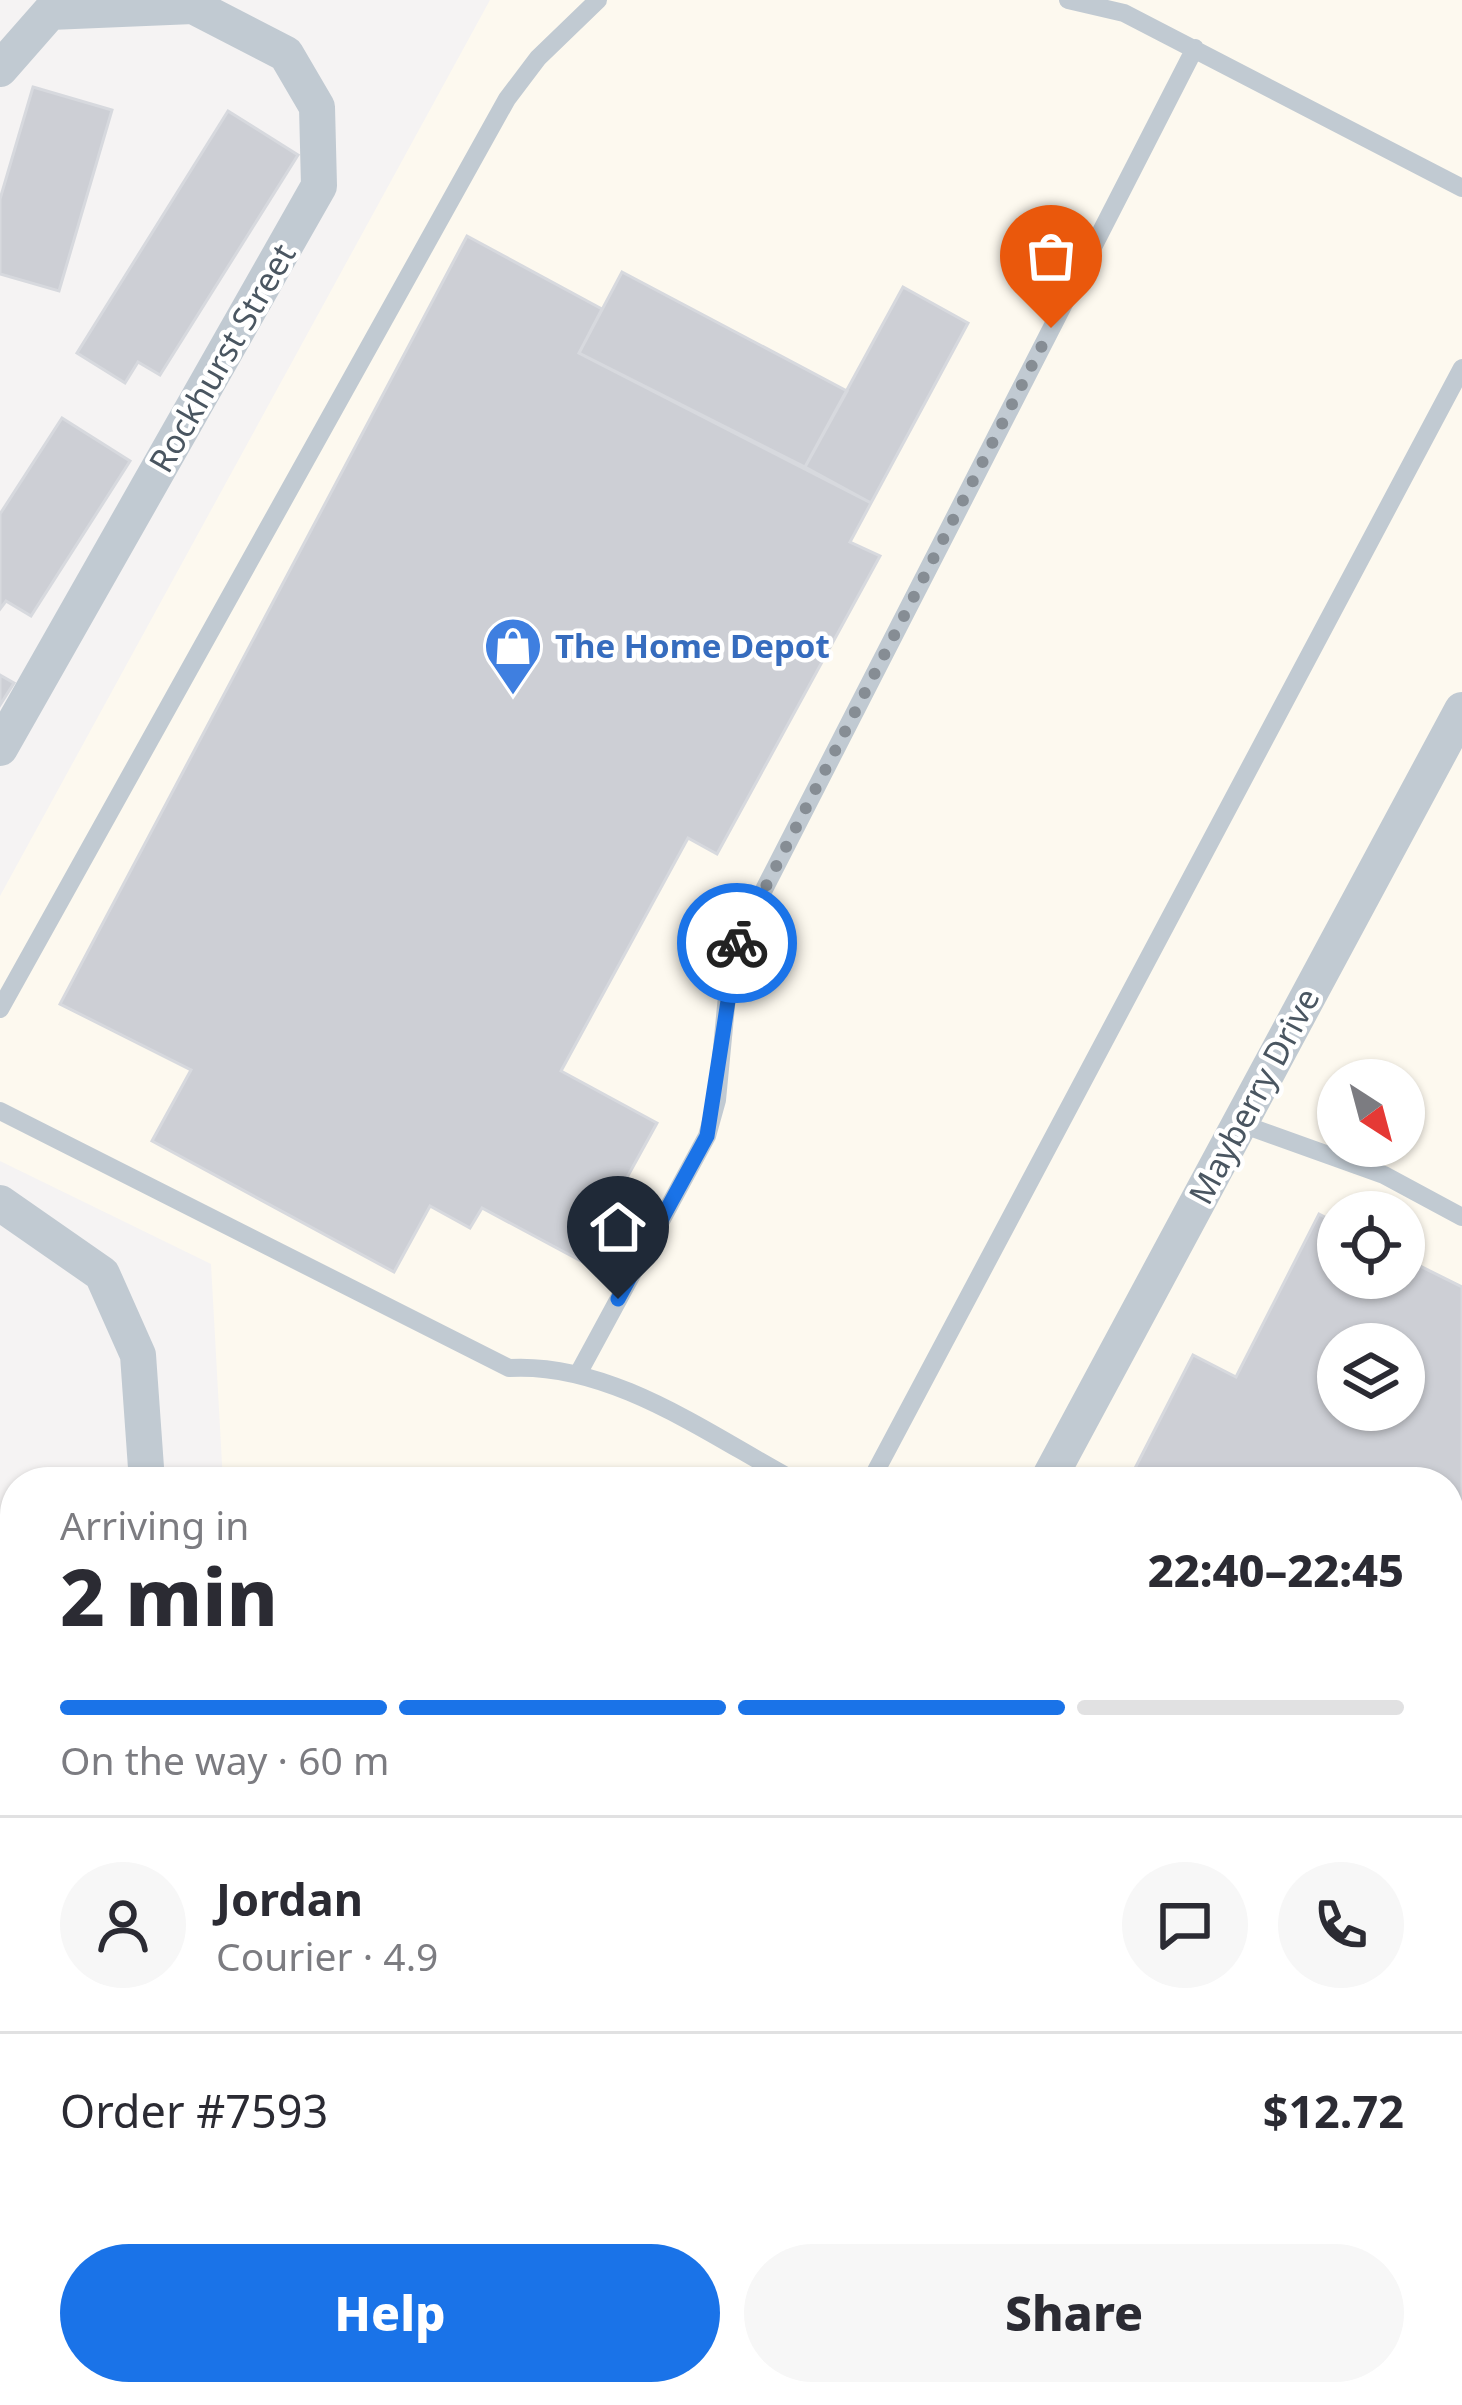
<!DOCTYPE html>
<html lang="en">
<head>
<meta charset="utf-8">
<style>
	:root { --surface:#fff; --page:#f7f7f7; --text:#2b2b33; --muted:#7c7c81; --line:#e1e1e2; --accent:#1a73e8 }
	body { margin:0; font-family:"Noto Sans",sans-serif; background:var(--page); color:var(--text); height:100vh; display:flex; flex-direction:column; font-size:45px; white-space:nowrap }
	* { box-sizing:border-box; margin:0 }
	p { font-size:39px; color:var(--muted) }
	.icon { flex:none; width:66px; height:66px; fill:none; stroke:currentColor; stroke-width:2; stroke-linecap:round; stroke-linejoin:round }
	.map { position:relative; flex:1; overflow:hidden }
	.side { position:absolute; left:0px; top:1467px; width:1464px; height:939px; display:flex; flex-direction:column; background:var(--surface); border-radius:48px 48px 0 0; box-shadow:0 3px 9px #0004 }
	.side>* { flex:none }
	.needle { width:78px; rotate:144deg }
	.fabs { position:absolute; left:1317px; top:1059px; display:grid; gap:24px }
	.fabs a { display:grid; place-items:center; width:108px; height:108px; border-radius:50%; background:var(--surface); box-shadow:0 3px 9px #0004; font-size:60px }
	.pin { position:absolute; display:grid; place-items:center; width:102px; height:102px; color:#fff; margin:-123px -51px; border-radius:50% 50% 50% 0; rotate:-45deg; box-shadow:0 0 12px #0007 }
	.pin .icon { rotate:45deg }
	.courier { position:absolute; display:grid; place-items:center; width:120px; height:120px; margin:-60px; border:9px solid #1a73e8; border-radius:50%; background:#fff; color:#222; box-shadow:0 3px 15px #0007 }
	.overview em { font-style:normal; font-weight:800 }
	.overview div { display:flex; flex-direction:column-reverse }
	.overview { display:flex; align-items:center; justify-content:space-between; height:204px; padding:0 60px }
	h1 { font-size:78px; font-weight:800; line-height:90px }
	.bar { display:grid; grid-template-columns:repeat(4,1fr); gap:18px 12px; align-content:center; height:144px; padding:0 60px }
	.bar i { height:15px; border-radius:9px; background:var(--line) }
	.bar .active { background:var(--accent) }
	.bar p { grid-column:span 4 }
	.line { display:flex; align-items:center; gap:30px; padding:0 60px; border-top:3px solid var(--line) }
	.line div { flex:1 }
	.round { display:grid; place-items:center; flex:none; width:126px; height:126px; border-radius:63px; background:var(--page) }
	.primary-button { display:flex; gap:24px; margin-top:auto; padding:24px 60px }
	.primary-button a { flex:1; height:138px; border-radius:72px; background:var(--accent); color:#fff; font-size:48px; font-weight:800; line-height:138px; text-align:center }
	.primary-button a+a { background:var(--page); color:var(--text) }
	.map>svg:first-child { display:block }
</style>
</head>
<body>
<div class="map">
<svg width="1462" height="2405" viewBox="0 0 1462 2405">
	<rect width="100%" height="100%" fill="#f5f3f3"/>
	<path fill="#fdf9ef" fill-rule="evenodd" d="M 490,0 L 1462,0 L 1462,2405 L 77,2405 L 74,2391 L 1449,2391 L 1449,1482 L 223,1482 L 211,1264 L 0,1161 L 0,896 ZM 1338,1080 L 1404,1080 L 1404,1146 L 1338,1146 ZM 1338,1212 L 1404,1212 L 1404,1278 L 1338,1278 ZM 1338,1344 L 1404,1344 L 1404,1410 L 1338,1410 Z"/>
	<path fill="#cdcfd5" stroke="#d7d9de" stroke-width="3" fill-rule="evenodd" d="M 33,87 L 112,110 L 59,291 L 0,274 L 0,199 Z
		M 228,111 L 298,155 L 160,375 L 138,362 L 125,383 L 77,353 Z
		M 467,236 L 602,309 L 579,353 L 871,503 L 850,542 L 880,556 L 717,854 L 688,838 L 561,1071 L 657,1123 L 581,1261 L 482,1208 L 470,1228 L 430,1206 L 394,1272 L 152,1141 L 191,1070 L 60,1004 Z
		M 622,272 L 847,391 L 805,467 L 579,353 Z
		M 903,287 L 968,323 L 871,503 L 805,467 Z
		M 62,418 L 130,461 L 31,616 L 6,601 L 0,609 L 0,514 Z
		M 0,675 L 14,683 L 0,705 Z
		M 1319,1214 L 1338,1224 L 1338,1278 L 1404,1278 L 1404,1258 L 1462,1287 L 1462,1554 L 1449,1579 L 1449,1482 L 1128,1482 L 1193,1355 L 1236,1377 ZM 1338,1344 L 1404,1344 L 1404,1410 L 1338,1410 Z
		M 0,1519 L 15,1554 L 15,1746 L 0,1753 Z
		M 807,2391 L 1066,2391 L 1067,2394 L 1062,2405 L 835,2405 Z
		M 1256,2391 L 1429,2391 L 1456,2405 L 1248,2405 Z"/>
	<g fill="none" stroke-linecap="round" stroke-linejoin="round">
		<path stroke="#c1cad2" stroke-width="18" d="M 1068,0 L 1124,13 L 1462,188
			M 0,1009 L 507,99 L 538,58 L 598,0
			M 0,1111 L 509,1368 C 612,1362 709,1435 797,1482
			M 1239,1123 L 1384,1175 L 1462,1217
			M 578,1374 L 707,1136 L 717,1100 L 731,954 L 1195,48
			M 870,1482 L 1462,368
			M 1449,1780 L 1462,1755
			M 0,1906 L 15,1905
			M 1449,2024 L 1462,2031
			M 0,2132 L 15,2132
			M 153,2391 L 166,2396 L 255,2391
			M 441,2391 L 490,2405
			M 1124,2405 L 1131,2391"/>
		<path stroke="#c1cad2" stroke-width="36" d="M 0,69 L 50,12 L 193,6
			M 0,748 L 319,186 L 317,107 L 286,54 L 193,6 L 195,0
			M 0,1203 L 102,1274 L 138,1355 L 147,1482
			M 1047,1482 L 1462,710
			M 0,1810 L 15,1808
			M 1449,2178 L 1462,2184
			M 1449,2279 L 1462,2286"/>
	</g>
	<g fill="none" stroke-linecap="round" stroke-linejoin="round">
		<path stroke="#868d94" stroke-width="12" stroke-dasharray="0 21.6" d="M 737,943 L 1051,328"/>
		<path stroke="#1a73e8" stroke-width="15" d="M 618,1299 L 707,1136 L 737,943"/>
	</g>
	<defs>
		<symbol id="shop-pin" viewBox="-11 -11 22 30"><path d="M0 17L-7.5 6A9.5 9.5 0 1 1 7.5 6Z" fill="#3f7fe0" stroke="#fff"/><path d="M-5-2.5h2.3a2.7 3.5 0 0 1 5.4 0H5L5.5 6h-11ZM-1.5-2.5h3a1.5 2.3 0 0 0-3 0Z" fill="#fff"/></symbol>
	</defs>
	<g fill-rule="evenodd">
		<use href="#shop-pin" x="480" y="613" width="66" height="90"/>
	</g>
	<g text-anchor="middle" stroke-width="9" stroke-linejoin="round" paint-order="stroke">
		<g font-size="33" fill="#4a5661" stroke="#fff">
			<text transform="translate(222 358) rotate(-60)" y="12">Rockhurst Street</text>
			<text transform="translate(1254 1096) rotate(-62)" y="12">Mayberry Drive</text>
		</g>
		<g font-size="33" font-weight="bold" fill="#366cbe" stroke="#fff" text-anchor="start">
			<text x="555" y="658">The Home Depot</text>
		</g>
	</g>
</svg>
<div class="fabs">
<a><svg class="needle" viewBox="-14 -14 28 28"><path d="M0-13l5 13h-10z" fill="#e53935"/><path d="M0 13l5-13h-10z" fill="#7c7c81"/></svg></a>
<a><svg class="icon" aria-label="locate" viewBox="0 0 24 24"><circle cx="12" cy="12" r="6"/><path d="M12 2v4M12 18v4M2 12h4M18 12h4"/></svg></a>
<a><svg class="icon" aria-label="layers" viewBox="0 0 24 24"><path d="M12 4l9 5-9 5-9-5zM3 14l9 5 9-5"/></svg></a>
</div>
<div class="pin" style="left:1051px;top:328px;background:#ea580c"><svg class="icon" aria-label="bag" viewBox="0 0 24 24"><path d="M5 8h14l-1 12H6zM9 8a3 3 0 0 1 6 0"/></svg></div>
<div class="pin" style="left:618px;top:1299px;background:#1f2937"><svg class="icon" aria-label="home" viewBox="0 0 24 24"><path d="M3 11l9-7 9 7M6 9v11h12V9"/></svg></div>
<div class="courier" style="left:737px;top:943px"><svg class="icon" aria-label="bike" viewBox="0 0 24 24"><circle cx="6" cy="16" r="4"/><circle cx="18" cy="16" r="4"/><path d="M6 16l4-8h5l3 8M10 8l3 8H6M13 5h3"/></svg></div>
<section class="side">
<div class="overview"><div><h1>2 min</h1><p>Arriving in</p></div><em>22:40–22:45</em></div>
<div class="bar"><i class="active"></i><i class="active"></i><i class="active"></i><i></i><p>On the way · 60 m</p></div>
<div class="line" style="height:216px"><a class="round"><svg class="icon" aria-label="person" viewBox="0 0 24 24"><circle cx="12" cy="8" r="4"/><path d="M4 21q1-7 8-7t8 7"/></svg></a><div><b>Jordan</b><p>Courier · 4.9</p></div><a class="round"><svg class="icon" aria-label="chat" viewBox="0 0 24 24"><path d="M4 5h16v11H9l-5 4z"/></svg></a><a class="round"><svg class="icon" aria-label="phone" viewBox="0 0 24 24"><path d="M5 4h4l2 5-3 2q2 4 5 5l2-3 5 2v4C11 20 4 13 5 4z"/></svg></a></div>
<div class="line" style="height:156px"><div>Order #7593</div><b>$12.72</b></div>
<div class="primary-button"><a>Help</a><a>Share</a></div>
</section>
</div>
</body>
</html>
